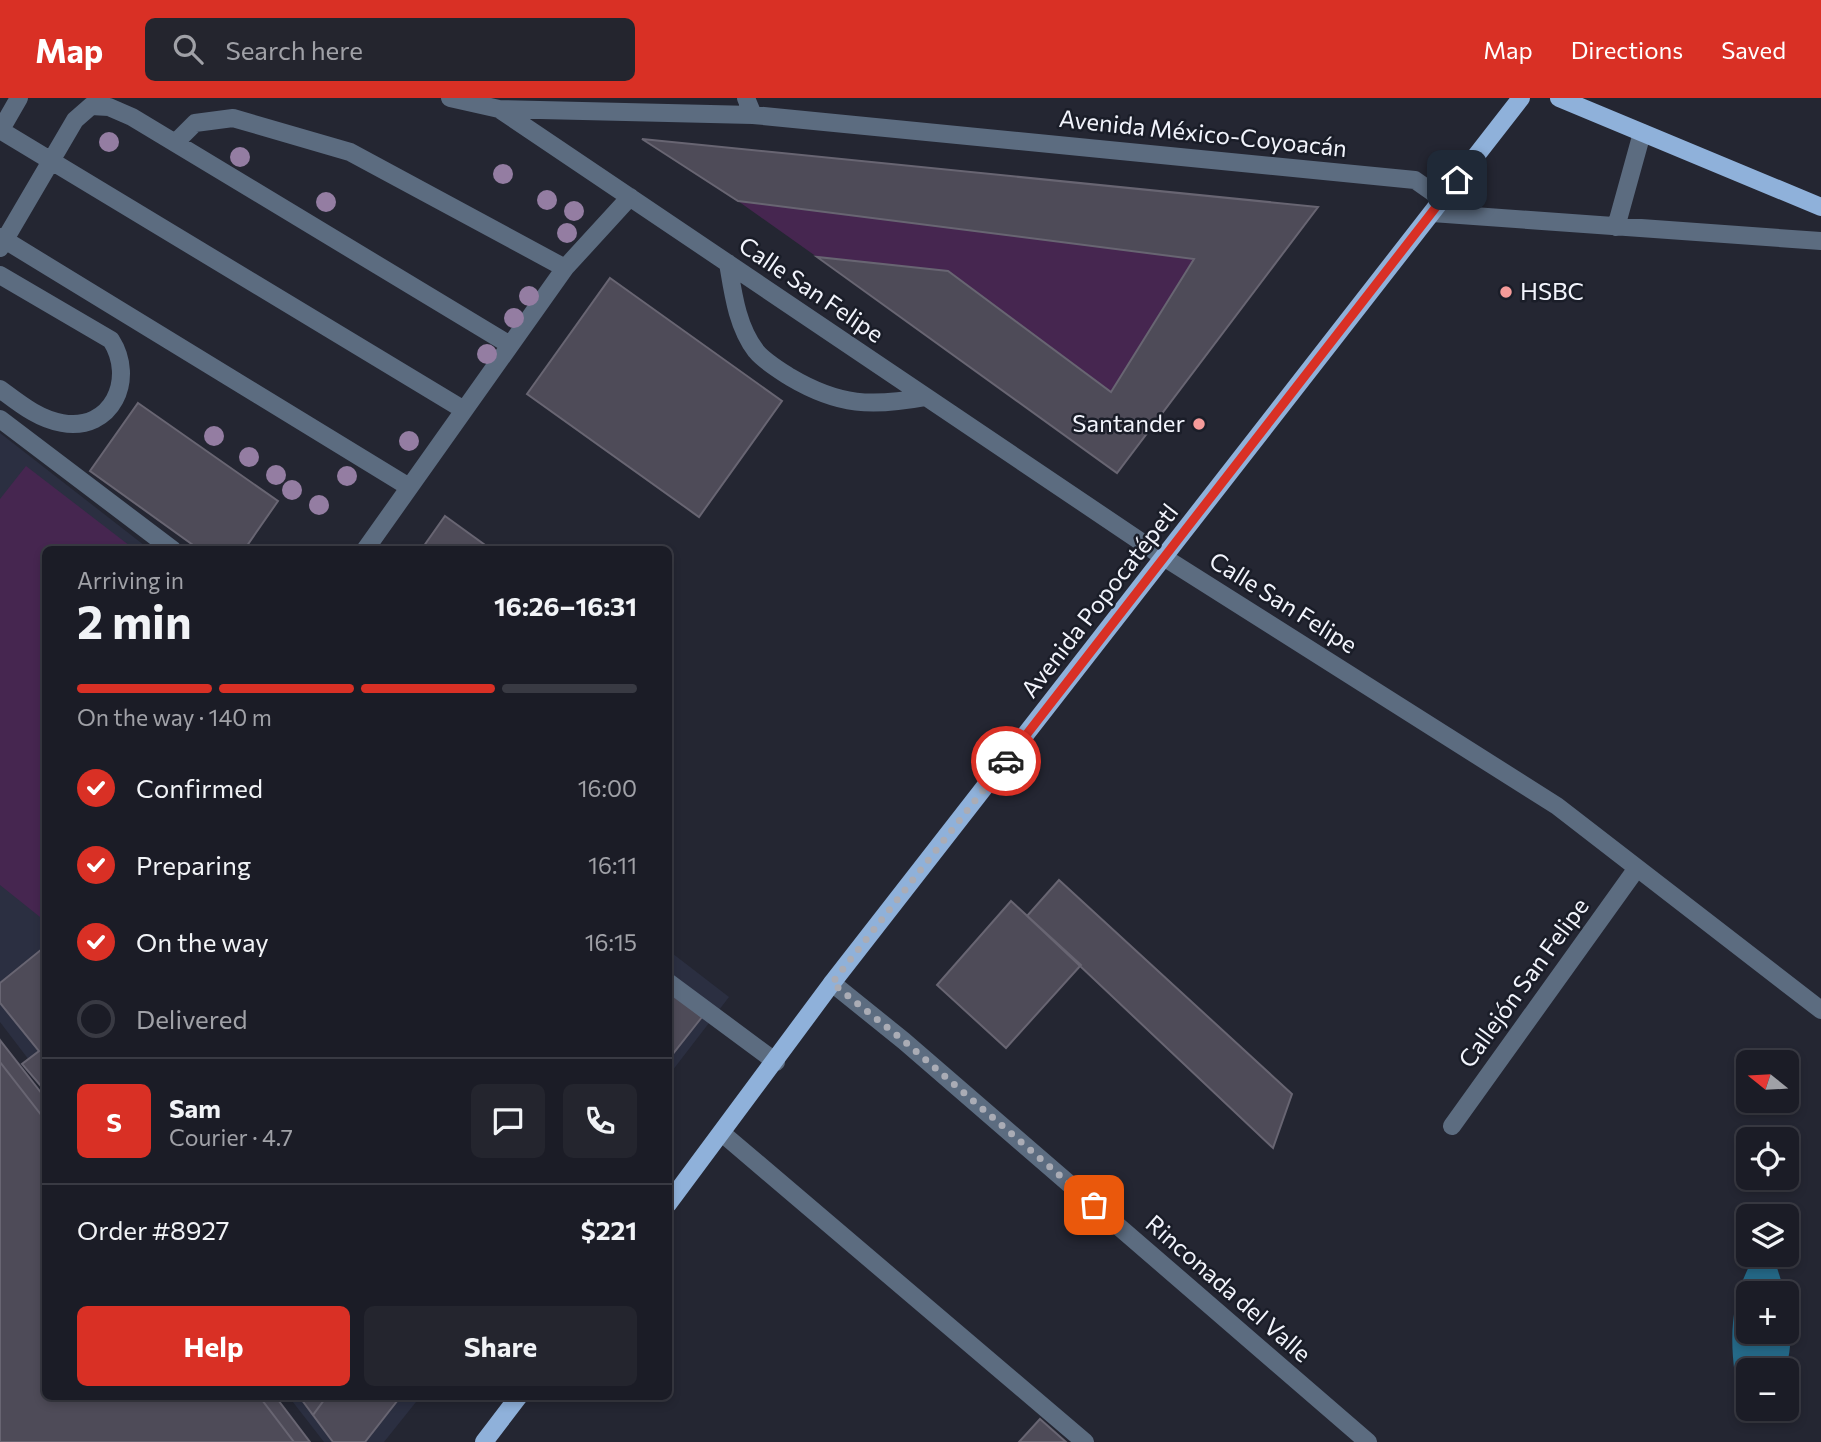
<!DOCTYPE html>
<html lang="en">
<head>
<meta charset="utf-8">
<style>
	:root { --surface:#1b1c26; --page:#24252e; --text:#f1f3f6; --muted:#a0a1a7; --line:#393a43; --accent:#d93025 }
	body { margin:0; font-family:Commissioner,sans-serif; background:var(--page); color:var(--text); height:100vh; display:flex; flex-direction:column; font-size:26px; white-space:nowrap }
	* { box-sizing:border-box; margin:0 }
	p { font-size:23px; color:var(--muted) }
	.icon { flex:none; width:38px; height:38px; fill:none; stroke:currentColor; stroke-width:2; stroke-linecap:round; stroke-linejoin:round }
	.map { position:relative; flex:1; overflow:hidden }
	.details { position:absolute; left:42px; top:448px; width:630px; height:854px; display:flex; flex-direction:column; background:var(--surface); border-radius:10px; box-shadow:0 4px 10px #0003,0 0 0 2px var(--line) }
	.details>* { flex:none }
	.needle { width:46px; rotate:288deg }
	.fabs { position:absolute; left:1736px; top:952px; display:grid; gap:14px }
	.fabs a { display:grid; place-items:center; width:63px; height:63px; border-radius:10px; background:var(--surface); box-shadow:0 4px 10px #0003,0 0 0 2px var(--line); font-size:35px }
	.pin { position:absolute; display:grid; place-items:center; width:60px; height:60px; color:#fff; margin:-30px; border-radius:14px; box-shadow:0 4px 10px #0006 }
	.courier { position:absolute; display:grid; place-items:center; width:70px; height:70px; margin:-35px; border:5px solid #d93025; border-radius:50%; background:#fff; color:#222; box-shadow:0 2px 9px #0007 }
	.overview em { font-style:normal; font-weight:700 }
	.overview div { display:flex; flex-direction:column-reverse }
	.overview { display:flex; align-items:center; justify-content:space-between; height:119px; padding:0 35px }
	h1 { font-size:46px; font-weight:700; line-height:52px }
	.bar { display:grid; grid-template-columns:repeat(4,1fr); gap:10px 7px; align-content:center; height:84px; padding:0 35px }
	.bar i { height:9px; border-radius:5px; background:var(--line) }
	.bar .current { background:var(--accent) }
	.bar p { grid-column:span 4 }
	.line { display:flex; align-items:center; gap:18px; padding:0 35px; border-top:2px solid var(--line) }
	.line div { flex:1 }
	.round { display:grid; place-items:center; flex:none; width:74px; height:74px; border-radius:10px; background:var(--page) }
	ol { padding:0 35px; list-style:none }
	li { display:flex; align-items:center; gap:21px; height:77px }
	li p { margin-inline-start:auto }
	li .icon { padding:7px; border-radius:50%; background:var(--accent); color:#fff; stroke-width:4 }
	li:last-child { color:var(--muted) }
	li i { width:38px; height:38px; border:4px solid var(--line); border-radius:50% }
	.cta { display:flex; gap:14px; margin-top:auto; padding:14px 35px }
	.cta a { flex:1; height:80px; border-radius:10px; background:var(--accent); color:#fff; font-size:28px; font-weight:700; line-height:80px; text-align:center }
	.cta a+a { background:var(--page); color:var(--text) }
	header { display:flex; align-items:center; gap:42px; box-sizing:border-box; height:98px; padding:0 35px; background:var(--accent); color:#fff }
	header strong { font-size:33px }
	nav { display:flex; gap:38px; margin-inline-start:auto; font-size:24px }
	.search { width:490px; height:63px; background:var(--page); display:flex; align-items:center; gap:18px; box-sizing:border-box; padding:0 24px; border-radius:10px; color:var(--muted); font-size:26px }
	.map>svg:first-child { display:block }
</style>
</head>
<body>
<header>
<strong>Map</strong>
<div class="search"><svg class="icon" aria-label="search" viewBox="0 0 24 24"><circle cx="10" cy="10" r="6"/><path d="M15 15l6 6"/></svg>Search here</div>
<nav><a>Map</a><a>Directions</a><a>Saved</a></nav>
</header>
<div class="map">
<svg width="1821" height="1344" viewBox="0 0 1821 1344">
	<rect width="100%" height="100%" fill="#242632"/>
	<path fill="#2b2f41" d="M 0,335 L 149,451 L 46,452 L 45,983 L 0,924 Z
		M 668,852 L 729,899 L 669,977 L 668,977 Z
		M 289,1299 L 420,1299 L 384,1344 L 324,1344 Z"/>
	<path fill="#462650" d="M 738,103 L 1194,161 L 1111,294 L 948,173 L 817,159 Z
		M 26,368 L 134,451 L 46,452 L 45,823 L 0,787 L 0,401 Z"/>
	<path fill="#256988" d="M 1773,1157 L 1785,1195 L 1748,1195 L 1748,1234 L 1787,1234 L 1787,1203 C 1791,1226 1793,1249 1785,1272 L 1748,1272 L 1748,1279 L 1735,1277 C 1729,1235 1732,1198 1753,1161 Z"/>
	<path fill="#4e4b58" stroke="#686572" stroke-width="2" d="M 642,41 L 1318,109 L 1117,375 L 817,159 L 948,173 L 1111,294 L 1194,161 L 738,103 Z
		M 610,180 L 782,303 L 699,419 L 527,296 Z
		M 138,305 L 278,403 L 244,452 L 200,452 L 90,373 Z
		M 445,418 L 492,452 L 421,452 Z
		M 1059,782 L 1292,996 L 1273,1050 L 1027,818 Z
		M 1011,803 L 1081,867 L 1006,950 L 937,887 Z
		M 42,851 L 46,855 L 46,994 L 22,966 L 39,953 L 0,905 L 0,885 Z
		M 668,892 L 702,919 L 668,962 Z
		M 0,942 L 46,1001 L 46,1023 L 0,964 Z
		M 0,964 L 46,1023 L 46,1298 L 259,1298 L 294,1344 L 0,1344 Z
		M 259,1298 L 275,1298 L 310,1344 L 294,1344 Z
		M 299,1298 L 327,1298 L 313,1317 Z
		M 327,1298 L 401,1298 L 365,1344 L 333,1344 L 313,1317 Z
		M 1040,1321 L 1066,1344 L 1019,1344 Z"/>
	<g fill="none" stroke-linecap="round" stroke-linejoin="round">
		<path stroke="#5c6c80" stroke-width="18" d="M 450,0 L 499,11 L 753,17 L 1415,82 L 1442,101
			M 746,0 L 753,17
			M 499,11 L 1165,460 L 1557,708 L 1821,912
			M 0,32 L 464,312
			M 0,33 L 19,0
			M 175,45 L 195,25 L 233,20 L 350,54 L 565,170 L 365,452
			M 1432,115 L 1821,143
			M 1616,129 L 1642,35
			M 0,139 L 409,389
			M 0,150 L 75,22 L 91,8 L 109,9 L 132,19 L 510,247
			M 728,165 C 733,195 737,228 756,253 C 764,263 779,272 790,279 C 839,308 872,309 926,299
			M 565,170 L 630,99
			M 0,177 L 111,242 C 136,281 112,334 62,325 C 38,321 19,305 0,291
			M 0,321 L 173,452
			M 668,884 L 776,964
			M 832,885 L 904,943 L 1368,1344
			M 1452,1028 L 1637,770
			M 723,1036 L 1085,1344"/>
		<path stroke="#8fb1da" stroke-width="18" d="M 1559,0 L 1821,109
			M 668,1106 L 832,885 L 1521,0
			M 484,1344 L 519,1298"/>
	</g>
	<g fill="#947da2">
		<circle cx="109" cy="44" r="10"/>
		<circle cx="240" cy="59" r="10"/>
		<circle cx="503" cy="76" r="10"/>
		<circle cx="547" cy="102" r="10"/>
		<circle cx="326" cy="104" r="10"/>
		<circle cx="574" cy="113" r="10"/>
		<circle cx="567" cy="135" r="10"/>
		<circle cx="529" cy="198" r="10"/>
		<circle cx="514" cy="220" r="10"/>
		<circle cx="487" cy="256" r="10"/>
		<circle cx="214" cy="338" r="10"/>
		<circle cx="409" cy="343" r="10"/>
		<circle cx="249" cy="359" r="10"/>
		<circle cx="276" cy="377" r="10"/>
		<circle cx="347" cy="378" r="10"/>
		<circle cx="292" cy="392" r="10"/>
		<circle cx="319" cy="407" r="10"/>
	</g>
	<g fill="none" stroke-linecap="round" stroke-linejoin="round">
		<path stroke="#aaacb5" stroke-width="7" stroke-dasharray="0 12.6" d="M 1006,663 L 832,885 L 904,943 L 1094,1107"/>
		<path stroke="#d93025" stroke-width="9" d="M 1006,663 L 1457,82"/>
	</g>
	<g fill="#f59b9a" stroke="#1a1d28" stroke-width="2.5">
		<circle cx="1506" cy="194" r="7"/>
		<circle cx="1199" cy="326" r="7"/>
	</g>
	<g text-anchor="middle" stroke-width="5" stroke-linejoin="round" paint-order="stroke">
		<g font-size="24" fill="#f2f4fc" stroke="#1a1d28">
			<text transform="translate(1203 36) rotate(6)" y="8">Avenida México-Coyoacán</text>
			<text transform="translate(811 192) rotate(34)" y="8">Calle San Felipe</text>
			<text transform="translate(1100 503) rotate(-52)" y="8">Avenida Popocatépetl</text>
			<text transform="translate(1283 505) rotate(32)" y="8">Calle San Felipe</text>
			<text transform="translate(1524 885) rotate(-54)" y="8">Callejón San Felipe</text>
			<text transform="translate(1228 1191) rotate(41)" y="8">Rinconada del Valle</text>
		</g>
		<g font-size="24" fill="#f2f4fc" stroke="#1a1d28" text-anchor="start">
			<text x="1520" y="202">HSBC</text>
			<text x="1185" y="334" text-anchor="end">Santander</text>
		</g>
	</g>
</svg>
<div class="fabs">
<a><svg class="needle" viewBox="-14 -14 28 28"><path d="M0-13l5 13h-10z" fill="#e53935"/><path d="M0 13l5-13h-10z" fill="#a0a1a7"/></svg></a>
<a><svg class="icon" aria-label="locate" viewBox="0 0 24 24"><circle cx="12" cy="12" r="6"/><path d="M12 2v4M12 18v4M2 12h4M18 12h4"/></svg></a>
<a><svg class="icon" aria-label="layers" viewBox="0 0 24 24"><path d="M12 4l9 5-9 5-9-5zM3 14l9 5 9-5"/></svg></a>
<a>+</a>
<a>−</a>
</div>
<div class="pin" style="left:1094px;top:1107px;background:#ea580c"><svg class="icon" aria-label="bag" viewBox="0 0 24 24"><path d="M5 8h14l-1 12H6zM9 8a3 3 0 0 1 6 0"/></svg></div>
<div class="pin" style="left:1457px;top:82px;background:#1f2937"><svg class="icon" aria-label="home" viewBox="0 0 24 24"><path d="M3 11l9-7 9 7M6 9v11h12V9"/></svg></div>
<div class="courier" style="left:1006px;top:663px"><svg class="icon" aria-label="car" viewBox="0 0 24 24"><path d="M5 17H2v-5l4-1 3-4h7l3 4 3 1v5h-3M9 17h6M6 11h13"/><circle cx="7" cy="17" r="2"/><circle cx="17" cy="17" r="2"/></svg></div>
<section class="details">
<div class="overview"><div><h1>2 min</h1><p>Arriving in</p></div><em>16:26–16:31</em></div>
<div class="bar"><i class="current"></i><i class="current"></i><i class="current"></i><i></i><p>On the way · 140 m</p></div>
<ol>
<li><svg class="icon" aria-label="check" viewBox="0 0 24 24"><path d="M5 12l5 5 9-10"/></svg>Confirmed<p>16:00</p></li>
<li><svg class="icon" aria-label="check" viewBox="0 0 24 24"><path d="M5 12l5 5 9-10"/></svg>Preparing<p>16:11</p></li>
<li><svg class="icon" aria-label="check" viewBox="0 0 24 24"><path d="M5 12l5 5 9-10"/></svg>On the way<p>16:15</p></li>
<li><i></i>Delivered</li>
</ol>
<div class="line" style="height:126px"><b class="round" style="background:var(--accent);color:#fff">S</b><div><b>Sam</b><p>Courier · 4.7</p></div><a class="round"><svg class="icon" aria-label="chat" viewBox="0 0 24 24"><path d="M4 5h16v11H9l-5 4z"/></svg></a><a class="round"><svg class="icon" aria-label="phone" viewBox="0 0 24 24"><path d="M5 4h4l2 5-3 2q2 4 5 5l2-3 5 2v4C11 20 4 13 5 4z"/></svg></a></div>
<div class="line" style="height:91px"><div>Order #8927</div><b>$221</b></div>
<div class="cta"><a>Help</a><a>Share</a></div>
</section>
</div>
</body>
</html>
